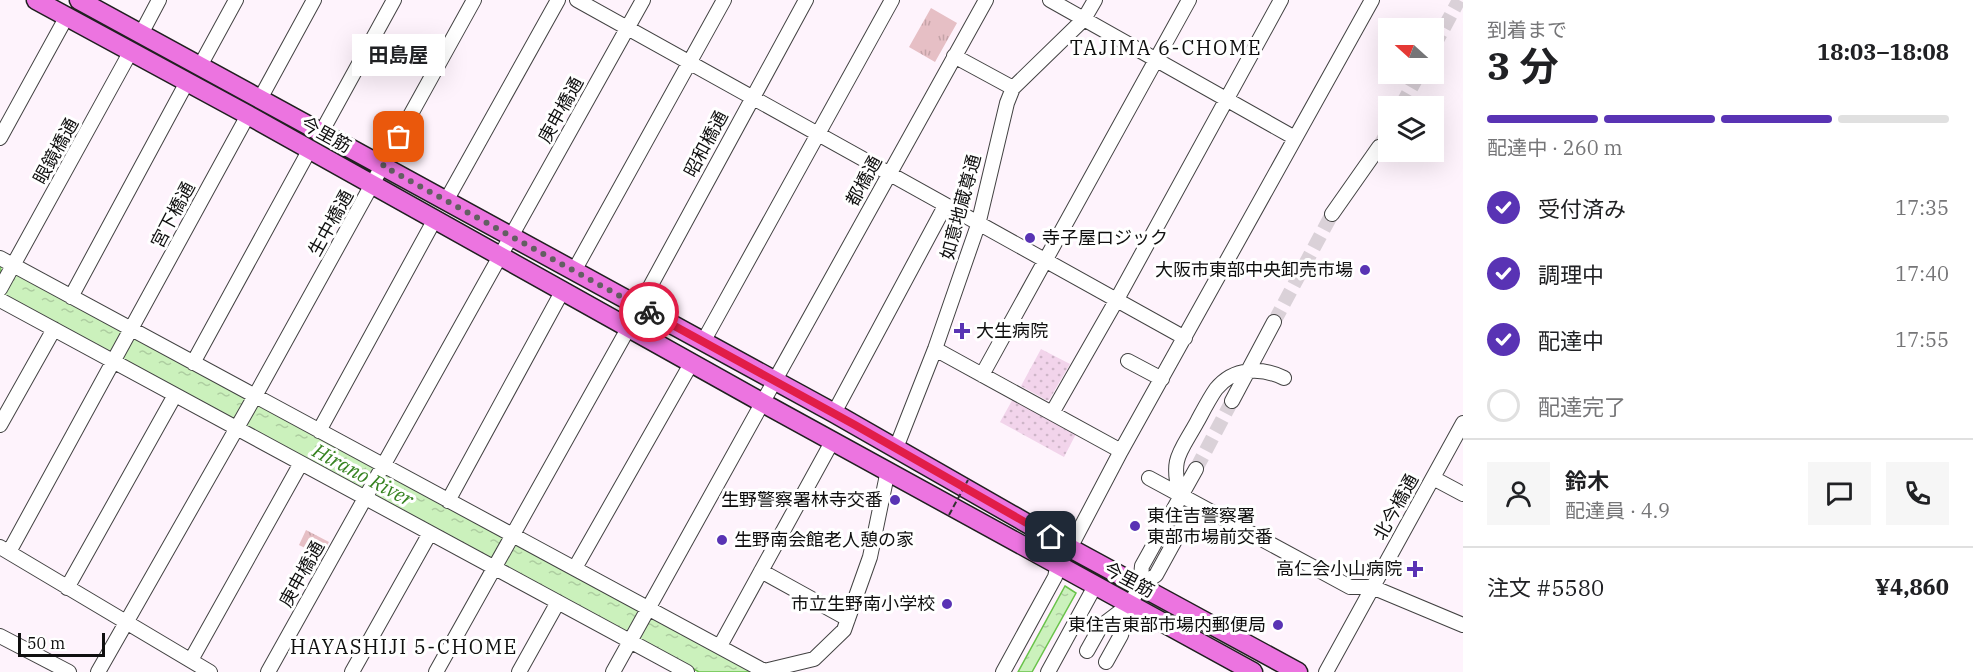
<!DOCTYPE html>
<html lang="ja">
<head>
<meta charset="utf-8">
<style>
	:root { --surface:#fff; --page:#f6f6f6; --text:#202124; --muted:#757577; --line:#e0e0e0; --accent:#5933b4 }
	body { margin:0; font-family:"IBM Plex Serif","Noto Sans JP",serif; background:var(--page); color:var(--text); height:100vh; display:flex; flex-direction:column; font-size:22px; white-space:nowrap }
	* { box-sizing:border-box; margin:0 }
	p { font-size:20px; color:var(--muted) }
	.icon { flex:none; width:33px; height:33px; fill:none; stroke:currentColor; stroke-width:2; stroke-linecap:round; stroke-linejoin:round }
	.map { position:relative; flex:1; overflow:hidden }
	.sheet { display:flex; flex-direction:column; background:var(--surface); width:510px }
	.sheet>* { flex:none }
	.needle { width:39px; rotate:291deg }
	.tools { position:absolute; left:1378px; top:18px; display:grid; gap:12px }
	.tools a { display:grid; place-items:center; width:66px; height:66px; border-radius:0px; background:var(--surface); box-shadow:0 6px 24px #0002; font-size:30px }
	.scale { position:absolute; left:18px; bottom:15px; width:87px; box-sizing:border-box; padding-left:6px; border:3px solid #0f0f0f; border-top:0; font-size:16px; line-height:21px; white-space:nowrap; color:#0f0f0f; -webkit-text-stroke:4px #fff; paint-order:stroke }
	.pin { position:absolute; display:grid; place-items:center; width:51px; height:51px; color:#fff; margin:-26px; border-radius:12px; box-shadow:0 3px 9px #0006 }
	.courier { position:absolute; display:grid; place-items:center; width:60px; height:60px; margin:-30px; border:4px solid #e11d48; border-radius:50%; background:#fff; color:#222; box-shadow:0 2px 8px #0007 }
	.bubble { position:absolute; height:42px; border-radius:0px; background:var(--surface); box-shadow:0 6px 24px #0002; font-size:20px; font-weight:700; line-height:42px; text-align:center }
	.overview em { font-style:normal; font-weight:700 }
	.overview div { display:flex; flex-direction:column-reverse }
	.overview { display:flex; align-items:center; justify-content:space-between; height:102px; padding:0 24px }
	h1 { font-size:39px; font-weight:700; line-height:45px }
	.bar { display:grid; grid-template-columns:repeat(4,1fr); gap:9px 6px; align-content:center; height:72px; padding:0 24px }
	.bar i { height:8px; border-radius:4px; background:var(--line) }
	.bar .current { background:var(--accent) }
	.bar p { grid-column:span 4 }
	.line { display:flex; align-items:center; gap:15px; padding:0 24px; border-top:2px solid var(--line) }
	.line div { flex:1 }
	.round { display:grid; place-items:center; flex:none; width:63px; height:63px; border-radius:0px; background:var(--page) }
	ol { padding:0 24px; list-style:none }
	li { display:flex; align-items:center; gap:18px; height:66px }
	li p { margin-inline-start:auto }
	li .icon { padding:6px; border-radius:50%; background:var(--accent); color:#fff; stroke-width:4 }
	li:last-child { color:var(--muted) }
	li i { width:33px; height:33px; border:3px solid var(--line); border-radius:50% }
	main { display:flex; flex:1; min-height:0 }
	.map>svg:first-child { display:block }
</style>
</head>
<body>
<main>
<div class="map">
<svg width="1463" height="672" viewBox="0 0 1463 672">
	<defs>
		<pattern id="farmland-dots" width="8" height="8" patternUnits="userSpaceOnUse" patternTransform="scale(1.5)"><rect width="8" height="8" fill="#f2d4eb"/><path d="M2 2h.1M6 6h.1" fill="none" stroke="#ceb5c8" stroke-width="1.8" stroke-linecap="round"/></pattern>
		<pattern id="park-tufts" width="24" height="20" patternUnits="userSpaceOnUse" patternTransform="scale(1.5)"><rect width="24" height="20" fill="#e6bfc5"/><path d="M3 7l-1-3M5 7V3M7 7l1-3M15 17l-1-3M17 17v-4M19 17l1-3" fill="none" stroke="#c4a3a8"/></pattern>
		<pattern id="water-ripples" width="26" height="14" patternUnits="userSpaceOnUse" patternTransform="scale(1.5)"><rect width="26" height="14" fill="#cbf1bc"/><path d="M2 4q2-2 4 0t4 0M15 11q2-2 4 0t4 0" fill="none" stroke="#adcda0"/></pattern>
	</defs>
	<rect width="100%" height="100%" fill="#fef3fc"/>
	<path fill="url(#farmland-dots)" d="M 1041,349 L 1070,364 L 1049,400 L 1046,400 L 1021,386 Z
		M 1014,397 L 1077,432 L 1064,457 L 1000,422 Z"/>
	<path fill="url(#park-tufts)" d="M 931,8 L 957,23 L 935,62 L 909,47 Z
		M 306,530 L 329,542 L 321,556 L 299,545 Z"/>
	<path fill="url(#water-ripples)" stroke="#68c249" stroke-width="1.5" d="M 0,263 L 756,672 L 699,672 L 0,294 Z
		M 1065,586 L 1076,593 L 1032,672 L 1018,672 Z"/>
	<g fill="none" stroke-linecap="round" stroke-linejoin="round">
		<path stroke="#dad1d8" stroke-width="14" stroke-dasharray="14 7" stroke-linecap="butt" d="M 1434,46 L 1459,0
			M 1401,106 L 1419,74
			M 1379,147 L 1389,129
			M 1274,322 L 1332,214
			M 1196,469 L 1232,401"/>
		<defs>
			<path id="minor" d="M 577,0 L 1185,338
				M 1050,0 L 1295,138
				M 141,34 L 159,0
				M 954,56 L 1013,88
				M 200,66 L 236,0
				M 260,99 L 314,0
				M 321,133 L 394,0
				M 0,138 L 67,16
				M 446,201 L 558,0
				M 1332,214 L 1379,147
				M 0,258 L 766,672
				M 574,271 L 724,0
				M 0,289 L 131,51
				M 71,297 L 187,82
				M 0,300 L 687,672
				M 639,307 L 806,0
				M 703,342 L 892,0
				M 935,349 L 1121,451
				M 1128,361 L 1162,379
				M 193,363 L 310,149
				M 982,375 L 1189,0
				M 1232,401 L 1274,322
				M 834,413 L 945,206
				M 1052,413 L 1116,301 L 1281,0
				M 0,425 L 54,329
				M 319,431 L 435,219
				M 896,448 L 935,349 L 978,225 L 1007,103 L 1013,88 L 1084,19 L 1095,0
				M 1149,478 L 1350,587 L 1372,587 L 1463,625
				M 1433,478 L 1463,494
				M 1180,495 C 1170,458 1180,453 1197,422 C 1203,411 1209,399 1216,389 C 1234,367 1261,367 1284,378
				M 448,501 L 563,290
				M 0,547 L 210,672
				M 1070,548 L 1121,451 L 1372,0
				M 9,552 L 248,115
				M 575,568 L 692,362
				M 761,571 L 848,619
				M 1140,586 L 1156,575 L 1195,504
				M 67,588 L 175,395
				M 0,636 L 69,672
				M 720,646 L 833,440
				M 1087,651 L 1101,626 L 1130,604
				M 191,660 L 301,463
				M 1106,662 L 1121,635 L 1130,604 L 1140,586 L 1142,566 L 1196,469
				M 764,671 L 814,659 L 844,630 L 870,557 L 888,470
				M 98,672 L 255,396 L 474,0
				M 268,672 L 643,0
				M 352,672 L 430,533
				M 436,672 L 629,327
				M 519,672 L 558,602
				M 613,672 L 986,0
				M 1003,672 L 1055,577 L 1058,564
				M 1048,672 L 1095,586
				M 1326,672 L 1463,423"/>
			<path id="major" d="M 36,0 L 248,115 L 763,403 L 1253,672
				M 79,0 L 834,413 L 1070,548 L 1298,672"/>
		</defs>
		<use href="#minor" stroke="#424242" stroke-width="16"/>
		<use href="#major" stroke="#202020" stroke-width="21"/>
		<use href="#minor" stroke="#fff" stroke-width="14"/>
		<use href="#major" stroke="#ec74e0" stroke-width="18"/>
		<path stroke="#313131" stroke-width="2" stroke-dasharray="6 3" stroke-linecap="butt" d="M 949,515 L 968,480"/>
	</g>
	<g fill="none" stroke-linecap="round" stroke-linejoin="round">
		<path stroke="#635f62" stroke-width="6" stroke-dasharray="0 10.8" d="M 399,137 L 383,166 L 649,312"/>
		<path stroke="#e11d48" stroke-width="8" d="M 649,312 L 855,425 L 1051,537"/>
	</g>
	<g fill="#5933b4" stroke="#fff" stroke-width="2">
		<circle cx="1030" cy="238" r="6"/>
		<circle cx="1365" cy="270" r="6"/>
		<path d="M959 322h6v6h6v6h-6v6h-6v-6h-6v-6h6z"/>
		<circle cx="895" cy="500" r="6"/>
		<circle cx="1135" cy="526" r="6"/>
		<circle cx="722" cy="540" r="6"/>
		<path d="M1412 560h6v6h6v6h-6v6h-6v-6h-6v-6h6z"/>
		<circle cx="947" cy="604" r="6"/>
		<circle cx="1278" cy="625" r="6"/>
	</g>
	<g text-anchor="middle" stroke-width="6" stroke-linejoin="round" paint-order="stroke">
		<g font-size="18" fill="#0f0f0f" stroke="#fff">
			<text transform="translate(561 110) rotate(-61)" y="6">庚申橋通</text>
			<text transform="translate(326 135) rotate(29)" y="6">今里筋</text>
			<text transform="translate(706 144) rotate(-62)" y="6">昭和橋通</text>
			<text transform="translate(56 151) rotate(-61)" y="6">眼鏡橋通</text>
			<text transform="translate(864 181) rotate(-61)" y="6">都橋通</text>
			<text transform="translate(961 207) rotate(-75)" y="6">如意地蔵尊通</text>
			<text transform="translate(173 215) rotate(-62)" y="6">宮下橋通</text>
			<text transform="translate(331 223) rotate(-61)" y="6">生中橋通</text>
			<text transform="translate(1396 507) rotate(-61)" y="6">北今橋通</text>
			<text transform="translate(302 574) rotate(-61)" y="6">庚申橋通</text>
			<text transform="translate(1129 580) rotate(28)" y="6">今里筋</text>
		</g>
		<g font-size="18" fill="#0f0f0f" stroke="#fff" text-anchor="end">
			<text x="1042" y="244" text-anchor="start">寺子屋ロジック</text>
			<text x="1353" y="276">大阪市東部中央卸売市場</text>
			<text x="976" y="337" text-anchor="start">大生病院</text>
			<text x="883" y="506">生野警察署林寺交番</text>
			<text x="1147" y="522" text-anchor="start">東住吉警察署<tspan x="1147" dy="21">東部市場前交番</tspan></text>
			<text x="734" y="546" text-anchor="start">生野南会館老人憩の家</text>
			<text x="1402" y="575">高仁会小山病院</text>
			<text x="935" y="610">市立生野南小学校</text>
			<text x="1266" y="631">東住吉東部市場内郵便局</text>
		</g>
		<g font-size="20" letter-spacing="1.5" fill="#0f0f0f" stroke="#fff">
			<text x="1166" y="55">TAJIMA 6-CHOME</text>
			<text x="404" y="654">HAYASHIJI 5-CHOME</text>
		</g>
		<g font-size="20" font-style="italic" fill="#368320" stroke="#fff">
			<text transform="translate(363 475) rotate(28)" y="7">Hirano River</text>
		</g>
	</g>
</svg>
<div class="tools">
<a><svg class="needle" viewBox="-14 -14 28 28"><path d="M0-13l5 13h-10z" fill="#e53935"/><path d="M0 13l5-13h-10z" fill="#757577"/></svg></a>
<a><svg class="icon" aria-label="layers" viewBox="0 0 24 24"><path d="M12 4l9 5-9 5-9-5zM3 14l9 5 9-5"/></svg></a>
</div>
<div class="scale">50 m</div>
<div class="pin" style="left:399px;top:137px;background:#ea580c"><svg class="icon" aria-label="bag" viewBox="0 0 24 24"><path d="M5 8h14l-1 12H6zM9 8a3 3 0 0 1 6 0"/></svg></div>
<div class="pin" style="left:1051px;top:537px;background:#1f2937"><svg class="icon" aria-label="home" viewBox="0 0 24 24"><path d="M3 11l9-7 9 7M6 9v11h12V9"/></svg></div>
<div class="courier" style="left:649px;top:312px"><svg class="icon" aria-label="bike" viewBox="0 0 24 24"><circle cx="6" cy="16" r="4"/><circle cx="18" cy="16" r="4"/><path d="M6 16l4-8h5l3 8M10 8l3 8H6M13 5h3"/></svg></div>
<div class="bubble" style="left:352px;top:34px;width:93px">田島屋</div>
</div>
<section class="sheet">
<div class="overview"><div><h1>3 分</h1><p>到着まで</p></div><em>18:03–18:08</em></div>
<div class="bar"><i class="current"></i><i class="current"></i><i class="current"></i><i></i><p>配達中 · 260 m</p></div>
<ol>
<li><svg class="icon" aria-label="check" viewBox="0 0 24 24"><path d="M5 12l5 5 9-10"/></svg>受付済み<p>17:35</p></li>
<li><svg class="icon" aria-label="check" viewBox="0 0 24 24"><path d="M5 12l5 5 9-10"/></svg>調理中<p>17:40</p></li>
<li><svg class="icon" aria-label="check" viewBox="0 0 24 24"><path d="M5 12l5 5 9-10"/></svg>配達中<p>17:55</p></li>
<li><i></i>配達完了</li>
</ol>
<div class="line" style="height:108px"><a class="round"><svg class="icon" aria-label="person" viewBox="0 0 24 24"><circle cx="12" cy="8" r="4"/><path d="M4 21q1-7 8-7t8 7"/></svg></a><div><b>鈴木</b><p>配達員 · 4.9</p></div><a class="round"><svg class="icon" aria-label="chat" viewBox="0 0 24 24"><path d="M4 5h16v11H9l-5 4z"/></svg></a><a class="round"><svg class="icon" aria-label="phone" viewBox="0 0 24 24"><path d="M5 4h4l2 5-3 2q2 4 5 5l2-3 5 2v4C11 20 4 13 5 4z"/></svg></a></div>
<div class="line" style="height:78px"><div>注文 #5580</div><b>¥4,860</b></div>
</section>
</main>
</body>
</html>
